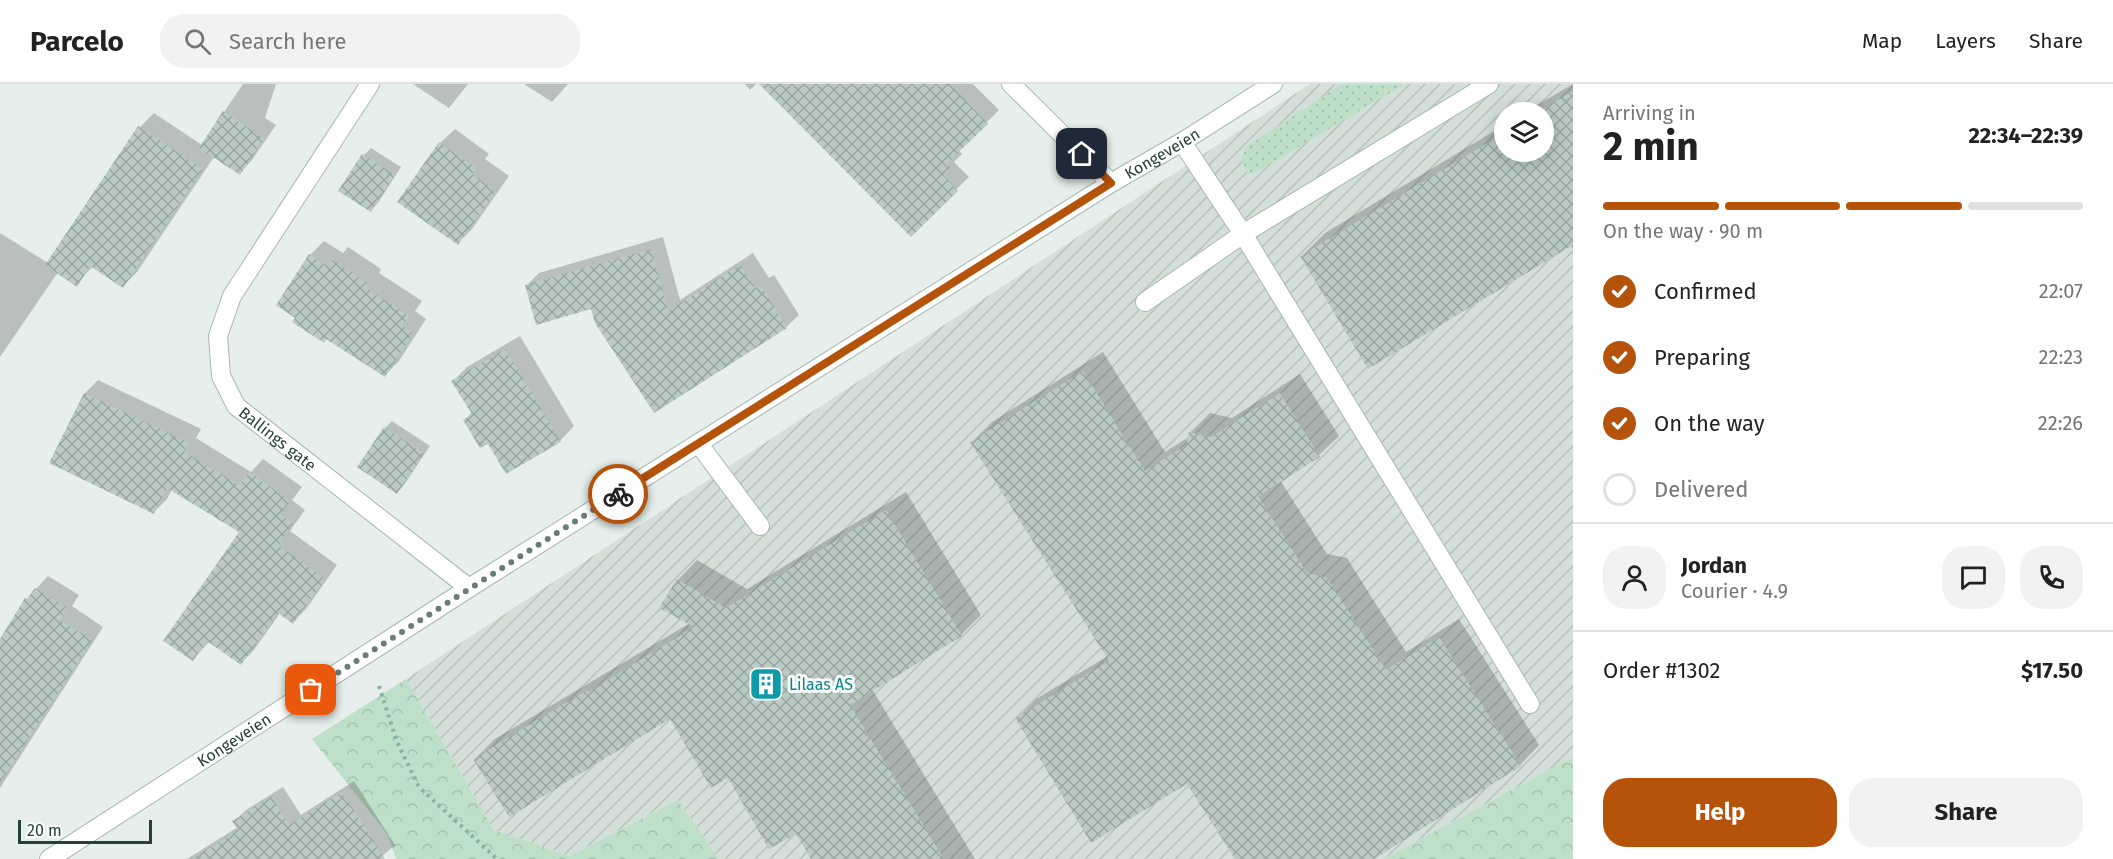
<!DOCTYPE html>
<html lang="en">
<head>
<meta charset="utf-8">
<style>
	:root { --surface:#fff; --page:#f2f2f2; --text:#222; --muted:#767676; --line:#e0e0e0; --accent:#b45309 }
	body { margin:0; font-family:"Fira Sans",sans-serif; background:var(--page); color:var(--text); height:100vh; display:flex; flex-direction:column; font-size:22px; white-space:nowrap }
	* { box-sizing:border-box; margin:0 }
	p { font-size:20px; color:var(--muted) }
	.icon { flex:none; width:33px; height:33px; fill:none; stroke:currentColor; stroke-width:2; stroke-linecap:round; stroke-linejoin:round }
	.map { position:relative; flex:1; overflow:hidden }
	.side { display:flex; flex-direction:column; background:var(--surface); width:540px }
	.side>* { flex:none }
	.controls { position:absolute; left:1494px; top:18px; display:grid; gap:12px }
	.controls a { display:grid; place-items:center; width:60px; height:60px; border-radius:50%; background:var(--surface); box-shadow:0 3px 15px #0003; font-size:30px }
	.scale { position:absolute; left:18px; bottom:15px; width:134px; box-sizing:border-box; padding-left:6px; border:3px solid #24423a; border-top:0; font-size:16px; line-height:21px; white-space:nowrap; color:#24423a; -webkit-text-stroke:4px #f7fbf9; paint-order:stroke }
	.pin { position:absolute; display:grid; place-items:center; width:51px; height:51px; color:#fff; margin:-26px; border-radius:12px; box-shadow:0 3px 9px #0006 }
	.courier { position:absolute; display:grid; place-items:center; width:60px; height:60px; margin:-30px; border:4px solid #b45309; border-radius:50%; background:#fff; color:#222; box-shadow:0 2px 8px #0007 }
	.overview em { font-style:normal; font-weight:700 }
	.overview div { display:flex; flex-direction:column-reverse }
	.overview { display:flex; align-items:center; justify-content:space-between; height:102px; padding:0 30px }
	h1 { font-size:39px; font-weight:700; line-height:45px }
	.bar { display:grid; grid-template-columns:repeat(4,1fr); gap:9px 6px; align-content:center; height:72px; padding:0 30px }
	.bar i { height:8px; border-radius:4px; background:var(--line) }
	.bar .current { background:var(--accent) }
	.bar p { grid-column:span 4 }
	.line { display:flex; align-items:center; gap:15px; padding:0 30px; border-top:2px solid var(--line) }
	.line div { flex:1 }
	.round { display:grid; place-items:center; flex:none; width:63px; height:63px; border-radius:24px; background:var(--page) }
	ol { padding:0 30px; list-style:none }
	li { display:flex; align-items:center; gap:18px; height:66px }
	li p { margin-inline-start:auto }
	li .icon { padding:6px; border-radius:50%; background:var(--accent); color:#fff; stroke-width:4 }
	li:last-child { color:var(--muted) }
	li i { width:33px; height:33px; border:3px solid var(--line); border-radius:50% }
	.cta { display:flex; gap:12px; margin-top:auto; padding:12px 30px }
	.cta a { flex:1; height:69px; border-radius:24px; background:var(--accent); color:#fff; font-size:24px; font-weight:700; line-height:69px; text-align:center }
	.cta a+a { background:var(--page); color:var(--text) }
	header { display:flex; align-items:center; gap:36px; box-sizing:border-box; height:84px; padding:0 30px; background:var(--surface); border-bottom:2px solid var(--line) }
	header strong { font-size:28px }
	nav { display:flex; gap:33px; margin-inline-start:auto; font-size:21px }
	.search { width:420px; height:54px; background:var(--page); display:flex; align-items:center; gap:15px; box-sizing:border-box; padding:0 21px; border-radius:24px; color:var(--muted); font-size:22px }
	main { display:flex; flex:1; min-height:0 }
	.map>svg:first-child { display:block }
</style>
</head>
<body>
<header>
<strong>Parcelo</strong>
<div class="search"><svg class="icon" aria-label="search" viewBox="0 0 24 24"><circle cx="10" cy="10" r="6"/><path d="M15 15l6 6"/></svg>Search here</div>
<nav><a>Map</a><a>Layers</a><a>Share</a></nav>
</header>
<main>
<div class="map">
<svg width="1573" height="775" viewBox="0 0 1573 775">
	<defs>
		<pattern id="industrial-furrows" width="10" height="10" patternUnits="userSpaceOnUse" patternTransform="scale(1.5)"><rect width="10" height="10" fill="#d4dfda"/><path d="M-1 1l2-2M0 10L10 0M9 11l2-2" fill="none" stroke="#b6c1bc"/></pattern>
		<pattern id="grass-dots" width="8" height="8" patternUnits="userSpaceOnUse" patternTransform="scale(1.5)"><rect width="8" height="8" fill="#bfe0c8"/><path d="M2 2h.1M6 6h.1" fill="none" stroke="#a4c1ad" stroke-width="1.8" stroke-linecap="round"/></pattern>
		<pattern id="forest-crowns" width="20" height="18" patternUnits="userSpaceOnUse" patternTransform="scale(1.5)"><rect width="20" height="18" fill="#bfe0c8"/><path d="M2 6a3 3 0 1 1 6 0M12 15a3 3 0 1 1 6 0" fill="none" stroke="#a4c1ad"/></pattern>
		<pattern id="building-cross-hatch" width="8" height="8" patternUnits="userSpaceOnUse" patternTransform="scale(1.5)"><rect width="8" height="8" fill="#bbcac4"/><path d="M0 0l8 8M0 8l8-8" fill="none" stroke="#98a6a0"/></pattern>
	</defs>
	<rect width="100%" height="100%" fill="#e6efeb"/>
	<path fill="url(#industrial-furrows)" fill-rule="evenodd" d="M 1310,0 L 1573,0 L 1573,673 L 1383,775 L 719,775 L 678,716 L 569,772 L 494,746 L 406,595 ZM 1504,28 L 1544,28 L 1544,68 L 1504,68 Z"/>
	<path fill="url(#grass-dots)" d="M 1342,0 L 1405,0 L 1253,90 L 1247,89 L 1241,75 L 1246,63 Z"/>
	<path fill="url(#forest-crowns)" d="M 406,595 L 494,746 L 569,772 L 678,716 L 719,775 L 396,775 L 388,751 L 312,655 Z
		M 1573,673 L 1573,775 L 1383,775 Z"/>
	<path fill="#0003" d="M 243,0 L 276,0 L 265,34 L 276,41 L 252,76 L 240,89 L 214,73 L 137,188 L 123,202 L 93,182 L 76,201 L 58,188 L 0,273 L 0,149 L 48,179 L 140,43 L 154,29 L 202,61 Z
		M 413,0 L 468,0 L 449,24 Z
		M 524,0 L 568,0 L 552,18 Z
		M 745,0 L 756,0 L 750,6 Z
		M 761,0 L 973,0 L 999,26 L 959,66 L 962,70 L 954,78 L 969,93 L 911,150 Z
		M 1573,0 L 1573,165 L 1570,161 L 1302,172 L 1325,149 L 1504,41 L 1504,68 L 1544,68 L 1544,28 L 1525,28 Z
		M 455,45 L 489,70 L 485,75 L 509,92 L 472,145 L 458,159 L 440,59 Z
		M 371,64 L 401,83 L 378,119 L 371,126 L 340,106 L 364,71 Z
		M 663,153 L 680,216 L 753,169 L 769,194 L 774,191 L 799,231 L 786,243 L 654,327 L 593,224 L 527,201 L 539,189 Z
		M 324,157 L 343,169 L 348,163 L 381,185 L 379,189 L 422,217 L 415,227 L 426,235 L 399,277 L 385,291 L 278,221 L 310,171 Z
		M 520,252 L 574,342 L 560,357 L 507,388 L 488,357 L 465,336 L 472,328 L 453,297 L 467,283 Z
		M 1103,268 L 1165,368 L 1189,353 L 1190,349 L 1210,329 L 1232,334 L 1300,290 L 1339,352 L 1319,371 L 1280,396 L 1327,470 L 1347,474 L 1406,568 L 1459,535 L 1539,661 L 1520,681 L 1371,775 L 1236,775 L 1188,698 L 1017,635 L 1036,615 L 1108,572 L 972,358 L 992,338 Z
		M 98,296 L 201,345 L 196,354 L 251,388 L 263,375 L 302,403 L 292,416 L 305,426 L 290,447 L 337,481 L 306,525 L 293,538 L 280,529 L 254,566 L 241,579 L 210,557 L 193,575 L 241,448 L 172,405 L 167,415 L 154,428 L 51,378 L 85,309 Z
		M 392,337 L 430,362 L 404,401 L 397,408 L 385,344 Z
		M 906,408 L 981,531 L 961,551 L 872,605 L 975,775 L 813,775 L 796,747 L 728,692 L 671,633 L 475,675 L 495,655 L 690,539 L 678,496 L 697,476 L 747,505 Z
		M 48,492 L 79,511 L 72,522 L 103,543 L 0,704 L 0,558 L 27,515 Z
		M 354,697 L 395,761 L 379,775 L 187,775 L 238,743 L 234,738 L 246,726 L 283,703 L 301,731 Z"/>
	<path fill="url(#building-cross-hatch)" d="M 759,0 L 950,0 L 988,40 L 947,79 L 951,83 L 943,91 L 958,107 L 911,153 Z
		M 1573,7 L 1573,161 L 1368,285 L 1300,172 L 1504,49 L 1504,68 L 1544,68 L 1544,28 L 1538,28 Z
		M 223,27 L 264,55 L 240,91 L 199,64 Z
		M 138,42 L 203,85 L 123,204 L 90,182 L 77,203 L 45,181 Z
		M 439,58 L 476,84 L 472,90 L 496,107 L 458,161 L 397,118 Z
		M 362,70 L 395,91 L 371,128 L 338,107 Z
		M 651,165 L 668,227 L 740,180 L 756,205 L 761,202 L 787,244 L 654,329 L 595,239 L 591,225 L 536,241 L 525,201 Z
		M 309,170 L 328,183 L 333,176 L 368,200 L 366,204 L 409,232 L 402,242 L 413,249 L 385,293 L 326,255 L 324,259 L 292,238 L 295,234 L 276,221 Z
		M 505,265 L 561,358 L 506,390 L 488,360 L 480,364 L 463,336 L 472,330 L 451,297 Z
		M 1083,287 L 1145,387 L 1186,361 L 1189,348 L 1211,353 L 1280,309 L 1320,373 L 1258,412 L 1307,489 L 1327,494 L 1386,586 L 1439,553 L 1521,682 L 1374,775 L 1235,775 L 1187,700 L 1091,759 L 1015,634 L 1109,577 L 970,358 Z
		M 84,309 L 189,359 L 184,368 L 239,401 L 249,388 L 290,417 L 280,430 L 293,439 L 278,461 L 325,495 L 293,540 L 278,529 L 241,581 L 207,557 L 193,577 L 163,557 L 239,448 L 167,404 L 154,430 L 49,379 Z
		M 384,343 L 424,370 L 397,410 L 357,383 Z
		M 886,426 L 962,552 L 850,621 L 944,775 L 811,775 L 796,750 L 769,765 L 728,694 L 711,704 L 670,635 L 509,733 L 473,675 L 587,606 L 588,608 L 694,543 L 659,524 L 677,495 L 726,524 Z
		M 35,504 L 67,524 L 60,536 L 92,556 L 0,699 L 0,555 L 25,514 L 27,515 Z
		M 342,708 L 385,775 L 192,775 L 238,746 L 232,737 L 271,713 L 289,741 Z"/>
	<g fill="none" stroke-linecap="round" stroke-linejoin="round">
		<defs>
			<g id="minor">
				<path id="s1" d="M 370,0 L 232,212 L 218,252 L 221,292 L 236,322 L 469,504"/>
				<path d="M 1011,0 L 1111,99"/>
				<path d="M 1182,58 L 1243,150 L 1530,620"/>
				<path d="M 1145,218 L 1243,150 L 1489,0"/>
				<path d="M 698,359 L 760,442"/>
				<path id="s2" d="M 49,775 L 469,504 L 1111,99 L 1182,58 L 1273,0"/>
			</g>
		</defs>
		<use href="#minor" stroke="#a8b8b2" stroke-width="20"/>
		<path stroke="#86b3a5" stroke-width="4" stroke-dasharray="3 4.5" stroke-linecap="butt" d="M 379,602 L 397,658 L 419,703 L 497,775"/>
		<use href="#minor" stroke="#fff" stroke-width="18"/>
	</g>
	<g fill="none" stroke-linecap="round" stroke-linejoin="round">
		<path stroke="#687f78" stroke-width="6" stroke-dasharray="0 10.8" d="M 311,606 L 618,410"/>
		<path stroke="#b45309" stroke-width="8" d="M 618,410 L 1111,99 L 1082,70"/>
	</g>
	<defs>
		<symbol id="building-square" viewBox="-11 -11 22 22"><rect x="-9" y="-9" width="18" height="18" rx="4" fill="#0f9aa8" stroke="#f7fbf9"/><path d="M-4-6H4V6H1V3H-1V6H-4ZM-2.5-4.3h1.7v1.8h-1.7ZM.8-4.3h1.7v1.8H.8ZM-2.5-1h1.7V.8h-1.7ZM.8-1h1.7V.8H.8Z" fill="#fff"/></symbol>
	</defs>
	<g fill-rule="evenodd">
		<use href="#building-square" x="747" y="581" width="38" height="38"/>
	</g>
	<g text-anchor="middle" stroke-width="6" stroke-linejoin="round" paint-order="stroke">
		<g font-size="16" fill="#24423a" stroke="#f7fbf9">
			<text dy="6" stroke="none"><textPath href="#s2" startOffset="1318">Kongeveien</textPath></text>
			<text dy="6" stroke="none"><textPath href="#s1" startOffset="422">Ballings gate</textPath></text>
			<text dy="6" stroke="none"><textPath href="#s2" startOffset="220">Kongeveien</textPath></text>
		</g>
		<g font-size="16" fill="#0d838f" stroke="#f7fbf9" text-anchor="start">
			<text x="789" y="606">Lilaas AS</text>
		</g>
	</g>
</svg>
<div class="controls">
<a><svg class="icon" aria-label="layers" viewBox="0 0 24 24"><path d="M12 4l9 5-9 5-9-5zM3 14l9 5 9-5"/></svg></a>
</div>
<div class="scale">20 m</div>
<div class="pin" style="left:311px;top:606px;background:#ea580c"><svg class="icon" aria-label="bag" viewBox="0 0 24 24"><path d="M5 8h14l-1 12H6zM9 8a3 3 0 0 1 6 0"/></svg></div>
<div class="pin" style="left:1082px;top:70px;background:#1f2937"><svg class="icon" aria-label="home" viewBox="0 0 24 24"><path d="M3 11l9-7 9 7M6 9v11h12V9"/></svg></div>
<div class="courier" style="left:618px;top:410px"><svg class="icon" aria-label="bike" viewBox="0 0 24 24"><circle cx="6" cy="16" r="4"/><circle cx="18" cy="16" r="4"/><path d="M6 16l4-8h5l3 8M10 8l3 8H6M13 5h3"/></svg></div>
</div>
<section class="side">
<div class="overview"><div><h1>2 min</h1><p>Arriving in</p></div><em>22:34–22:39</em></div>
<div class="bar"><i class="current"></i><i class="current"></i><i class="current"></i><i></i><p>On the way · 90 m</p></div>
<ol>
<li><svg class="icon" aria-label="check" viewBox="0 0 24 24"><path d="M5 12l5 5 9-10"/></svg>Confirmed<p>22:07</p></li>
<li><svg class="icon" aria-label="check" viewBox="0 0 24 24"><path d="M5 12l5 5 9-10"/></svg>Preparing<p>22:23</p></li>
<li><svg class="icon" aria-label="check" viewBox="0 0 24 24"><path d="M5 12l5 5 9-10"/></svg>On the way<p>22:26</p></li>
<li><i></i>Delivered</li>
</ol>
<div class="line" style="height:108px"><a class="round"><svg class="icon" aria-label="person" viewBox="0 0 24 24"><circle cx="12" cy="8" r="4"/><path d="M4 21q1-7 8-7t8 7"/></svg></a><div><b>Jordan</b><p>Courier · 4.9</p></div><a class="round"><svg class="icon" aria-label="chat" viewBox="0 0 24 24"><path d="M4 5h16v11H9l-5 4z"/></svg></a><a class="round"><svg class="icon" aria-label="phone" viewBox="0 0 24 24"><path d="M5 4h4l2 5-3 2q2 4 5 5l2-3 5 2v4C11 20 4 13 5 4z"/></svg></a></div>
<div class="line" style="height:78px"><div>Order #1302</div><b>$17.50</b></div>
<div class="cta"><a>Help</a><a>Share</a></div>
</section>
</main>
</body>
</html>
